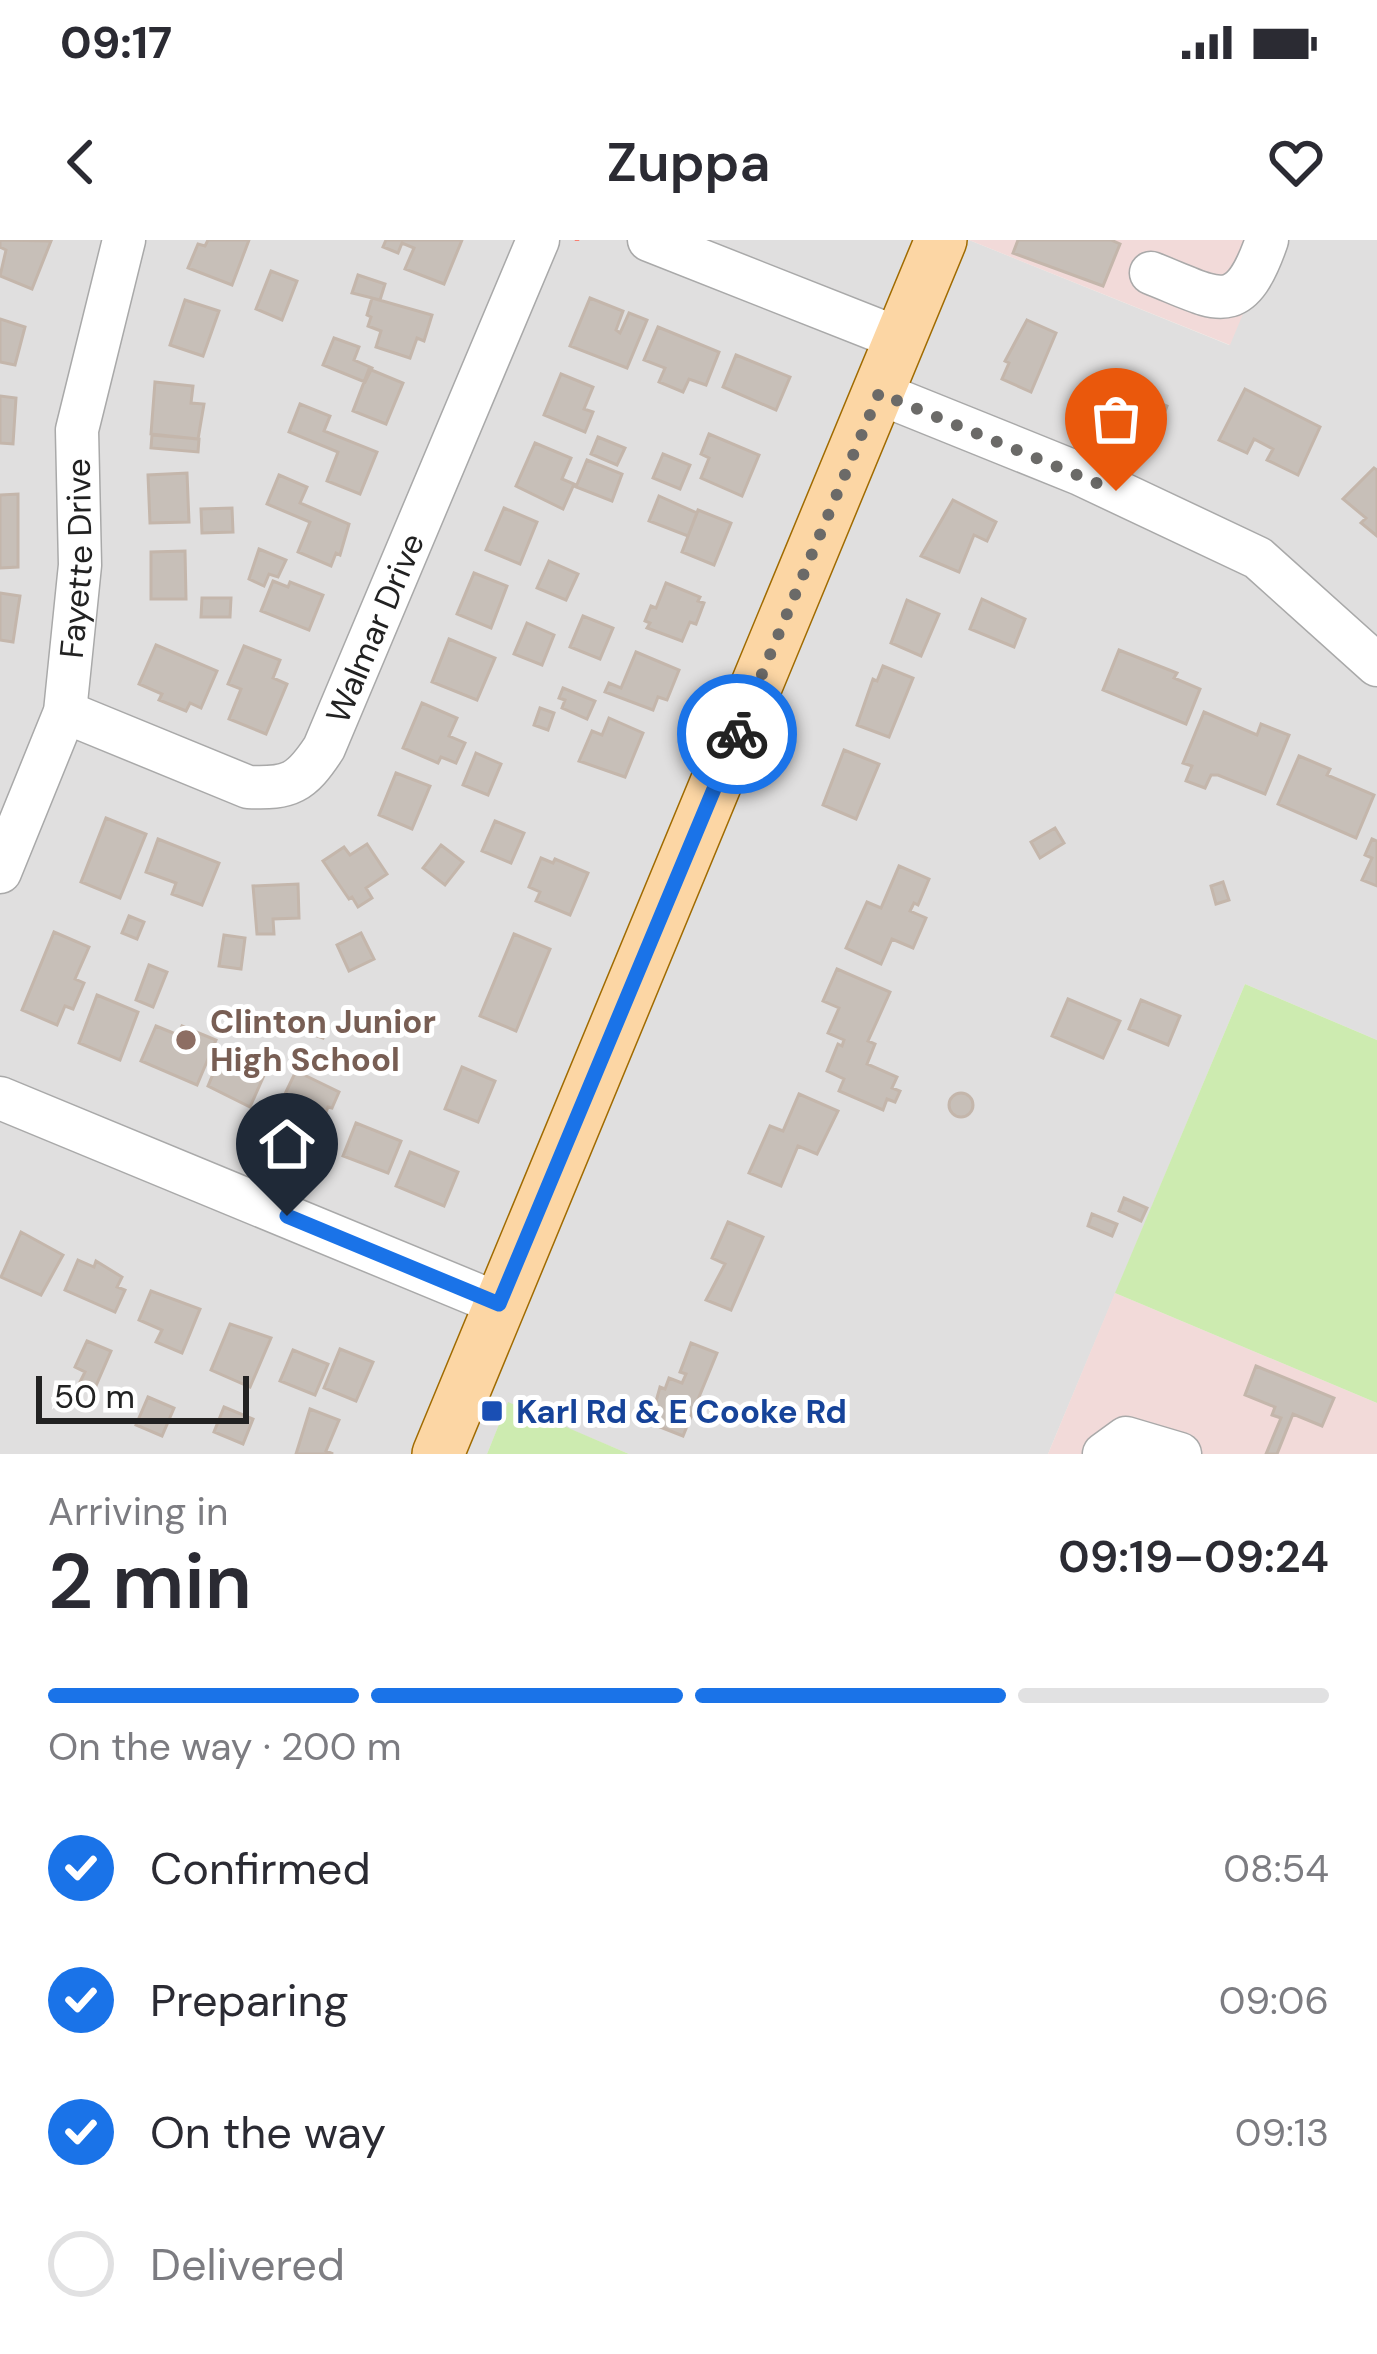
<!DOCTYPE html>
<html lang="en">
<head>
<meta charset="utf-8">
<style>
	:root { --surface:#fff; --page:#f7f7f7; --text:#2b2b33; --muted:#7c7c81; --line:#e1e1e2; --accent:#1a73e8 }
	body { margin:0; font-family:"DM Sans",sans-serif; background:var(--page); color:var(--text); height:100vh; display:flex; flex-direction:column; font-size:45px; white-space:nowrap }
	* { box-sizing:border-box; margin:0 }
	p { font-size:39px; color:var(--muted) }
	.icon { flex:none; width:66px; height:66px; fill:none; stroke:currentColor; stroke-width:2; stroke-linecap:round; stroke-linejoin:round }
	.map { position:relative; height:1214px; overflow:hidden }
	.sheet { display:flex; flex-direction:column; background:var(--surface); flex:1 }
	.sheet>* { flex:none }
	.scale { position:absolute; left:36px; bottom:30px; width:213px; box-sizing:border-box; padding-left:12px; border:6px solid #222; border-top:0; font-size:33px; line-height:42px; white-space:nowrap; color:#222; -webkit-text-stroke:9px #fff; paint-order:stroke }
	.pin { position:absolute; display:grid; place-items:center; width:102px; height:102px; color:#fff; margin:-123px -51px; border-radius:50% 50% 50% 0; rotate:-45deg; box-shadow:0 0 12px #0007 }
	.pin .icon { rotate:45deg }
	.courier { position:absolute; display:grid; place-items:center; width:120px; height:120px; margin:-60px; border:9px solid #1a73e8; border-radius:50%; background:#fff; color:#222; box-shadow:0 3px 15px #0007 }
	.summary em { font-style:normal; font-weight:600 }
	.summary div { display:flex; flex-direction:column-reverse }
	.summary { display:flex; align-items:center; justify-content:space-between; height:204px; padding:0 48px }
	h1 { font-size:78px; font-weight:600; line-height:90px }
	.bar { display:grid; grid-template-columns:repeat(4,1fr); gap:18px 12px; align-content:center; height:144px; padding:0 48px }
	.bar i { height:15px; border-radius:9px; background:var(--line) }
	.bar .on { background:var(--accent) }
	.bar p { grid-column:span 4 }
	ol { padding:0 48px; list-style:none }
	li { display:flex; align-items:center; gap:36px; height:132px }
	li p { margin-inline-start:auto }
	li .icon { padding:12px; border-radius:50%; background:var(--accent); color:#fff; stroke-width:4 }
	li:last-child { color:var(--muted) }
	li i { width:66px; height:66px; border:6px solid var(--line); border-radius:50% }
	.status { display:flex; justify-content:space-between; align-items:center; height:84px; padding:0 60px; background:var(--surface); direction:ltr }
	.status svg { height:33px; fill:currentColor }
	header { display:flex; justify-content:space-between; align-items:center; height:156px; padding:0 48px; background:var(--surface); font-size:54px; font-weight:600 }
	.map>svg:first-child { display:block }
</style>
</head>
<body>
<div class="status"><b>09:17</b><svg viewBox="0 0 49 12"><path d="M0 12V9h3v3zM5 12V6h3v6zM10 12V3h3v9zM15 12V0h3v12zM26 1h20v11H26zM47 4h2v5h-2z"/></svg></div>
<header><svg class="icon" aria-label="back" viewBox="0 0 24 24"><path d="M15 5l-7 7 7 7"/></svg>Zuppa<svg class="icon" aria-label="heart" viewBox="0 0 24 24"><path d="M12 20l-8-8c-3-5 5-10 8-4 3-6 11-1 8 4z"/></svg></header>
<div class="map">
<svg width="1377" height="1214" viewBox="0 0 1377 1214">
	<rect width="100%" height="100%" fill="#f2efe9"/>
	<path fill="#e0dfdf" d="M 0,0 L 969,0 L 1229,105 L 1274,0 L 1377,0 L 1377,800 L 1245,744 L 1048,1214 L 629,1214 L 508,1163 L 487,1214 L 0,1214 Z"/>
	<path fill="#f2dad9" d="M 969,0 L 1274,0 L 1230,105 Z
		M 1115,1053 L 1377,1163 L 1377,1214 L 1048,1214 Z"/>
	<path fill="#cdebb0" d="M 1245,744 L 1377,800 L 1377,1163 L 1115,1053 Z
		M 508,1162 L 629,1214 L 487,1214 Z"/>
	<path fill="#c7bfb8" stroke="#c4b6ab" stroke-width="3" d="M 0,0 L 51,1 L 32,49 L 0,36 L 6,10 L 0,7 Z
		M 208,0 L 249,0 L 232,45 L 188,28 L 198,4 L 205,6 Z
		M 386,0 L 462,0 L 444,44 L 405,29 L 414,8 L 402,3 L 398,13 L 383,7 Z
		M 1018,0 L 1111,0 L 1120,4 L 1103,46 L 1013,13 Z
		M 271,31 L 297,41 L 282,80 L 256,69 Z
		M 358,35 L 385,44 L 380,60 L 352,53 Z
		M 372,58 L 432,75 L 424,101 L 417,98 L 410,118 L 376,107 L 381,91 L 368,86 L 371,77 L 367,75 Z
		M 590,58 L 623,71 L 616,90 L 620,93 L 629,73 L 647,80 L 627,128 L 570,106 Z
		M 185,60 L 219,71 L 203,116 L 170,105 Z
		M 0,79 L 25,87 L 15,125 L 0,122 Z
		M 1027,80 L 1056,93 L 1031,152 L 1002,139 L 1009,123 L 1005,121 Z
		M 658,87 L 719,112 L 706,145 L 689,139 L 683,152 L 659,142 L 665,128 L 644,120 Z
		M 334,98 L 359,107 L 354,120 L 372,128 L 365,142 L 323,125 Z
		M 736,115 L 790,137 L 776,170 L 723,147 Z
		M 369,129 L 403,143 L 386,184 L 353,171 Z
		M 561,134 L 593,147 L 584,169 L 593,172 L 585,192 L 544,175 Z
		M 155,142 L 193,146 L 191,163 L 204,164 L 198,199 L 151,194 Z
		M 1245,149 L 1320,187 L 1298,235 L 1267,220 L 1273,209 L 1254,199 L 1247,213 L 1219,200 Z
		M 1138,154 L 1167,166 L 1153,202 L 1123,189 Z
		M 0,156 L 16,158 L 13,204 L 0,203 Z
		M 300,164 L 330,176 L 324,191 L 377,212 L 360,254 L 327,241 L 338,212 L 289,192 Z
		M 709,194 L 759,215 L 742,256 L 701,238 L 709,218 L 701,214 Z
		M 152,195 L 199,199 L 198,212 L 151,208 Z
		M 598,197 L 625,208 L 617,225 L 591,214 Z
		M 535,203 L 571,218 L 562,239 L 574,244 L 563,269 L 516,246 Z
		M 663,214 L 690,225 L 680,249 L 653,238 Z
		M 587,220 L 622,234 L 612,261 L 576,247 Z
		M 1374,228 L 1377,230 L 1377,296 L 1361,283 L 1366,278 L 1343,259 Z
		M 187,233 L 189,282 L 150,283 L 148,235 Z
		M 279,235 L 307,247 L 300,263 L 349,284 L 340,315 L 336,313 L 331,326 L 298,312 L 310,282 L 267,264 Z
		M 18,254 L 18,327 L 0,328 L 0,255 Z
		M 659,256 L 697,273 L 688,296 L 649,281 Z
		M 953,260 L 996,282 L 987,301 L 974,295 L 959,332 L 921,316 Z
		M 232,268 L 233,292 L 202,293 L 201,269 Z
		M 504,268 L 537,282 L 520,324 L 486,310 Z
		M 698,270 L 731,283 L 714,325 L 682,312 Z
		M 259,309 L 286,320 L 278,337 L 269,334 L 264,346 L 249,339 Z
		M 185,311 L 186,359 L 151,359 L 151,312 Z
		M 549,321 L 578,334 L 566,360 L 537,348 Z
		M 474,333 L 507,346 L 491,388 L 457,374 Z
		M 273,341 L 288,347 L 290,342 L 323,355 L 309,390 L 261,371 Z
		M 666,343 L 700,357 L 698,361 L 704,363 L 696,384 L 690,382 L 682,401 L 647,388 L 650,383 L 645,381 L 651,366 L 656,368 Z
		M 0,353 L 20,356 L 13,402 L 0,400 Z
		M 202,358 L 231,358 L 230,377 L 201,377 Z
		M 982,359 L 1025,379 L 1014,407 L 970,389 Z
		M 907,360 L 939,374 L 921,416 L 891,403 Z
		M 583,376 L 613,388 L 600,419 L 570,407 Z
		M 527,383 L 554,395 L 542,425 L 514,414 Z
		M 449,399 L 495,418 L 477,460 L 432,442 Z
		M 156,405 L 217,431 L 201,468 L 190,463 L 186,471 L 159,460 L 162,454 L 139,444 Z
		M 244,406 L 280,420 L 273,438 L 287,444 L 266,494 L 229,479 L 241,449 L 228,444 Z
		M 1119,410 L 1177,433 L 1174,438 L 1200,449 L 1186,484 L 1103,450 Z
		M 636,412 L 679,430 L 667,460 L 658,457 L 653,470 L 605,452 L 609,443 L 621,448 Z
		M 883,426 L 913,438 L 889,497 L 857,485 L 873,439 L 877,441 Z
		M 563,448 L 595,461 L 587,479 L 562,468 L 565,460 L 559,458 Z
		M 422,463 L 457,478 L 449,496 L 465,503 L 456,523 L 441,517 L 438,523 L 403,508 Z
		M 540,468 L 554,473 L 548,490 L 534,485 Z
		M 1204,472 L 1257,495 L 1261,484 L 1289,495 L 1265,554 L 1218,535 L 1211,535 L 1205,548 L 1186,541 L 1192,526 L 1183,523 Z
		M 609,478 L 643,493 L 625,537 L 579,521 L 592,491 L 602,495 Z
		M 844,510 L 879,524 L 856,579 L 823,565 Z
		M 476,513 L 501,524 L 488,555 L 463,545 Z
		M 1299,516 L 1330,529 L 1327,535 L 1374,555 L 1356,598 L 1278,564 Z
		M 396,533 L 430,546 L 412,589 L 379,575 Z
		M 106,578 L 146,594 L 120,658 L 81,642 Z
		M 495,581 L 524,593 L 511,623 L 482,611 Z
		M 1055,588 L 1064,603 L 1040,618 L 1031,602 Z
		M 158,599 L 219,623 L 202,665 L 172,654 L 176,643 L 146,632 Z
		M 1372,599 L 1377,601 L 1377,646 L 1362,640 L 1372,618 L 1365,615 Z
		M 367,604 L 387,634 L 366,648 L 372,658 L 358,667 L 352,657 L 349,659 L 323,621 L 344,607 L 350,615 Z
		M 441,605 L 463,622 L 445,645 L 423,628 Z
		M 541,618 L 553,623 L 555,619 L 588,633 L 570,675 L 536,661 L 540,652 L 529,647 Z
		M 899,626 L 929,639 L 918,665 L 914,663 L 910,671 L 926,678 L 913,708 L 892,699 L 881,724 L 846,708 L 867,662 L 881,668 Z
		M 1223,642 L 1229,660 L 1216,664 L 1211,646 Z
		M 298,644 L 299,678 L 273,679 L 274,694 L 257,694 L 253,646 Z
		M 129,676 L 144,682 L 137,699 L 122,693 Z
		M 54,692 L 89,707 L 75,739 L 84,743 L 73,769 L 65,766 L 57,785 L 22,770 Z
		M 361,693 L 374,719 L 349,731 L 337,705 Z
		M 514,694 L 550,709 L 516,791 L 480,776 Z
		M 224,695 L 245,698 L 241,729 L 219,726 Z
		M 149,725 L 167,732 L 153,767 L 136,760 Z
		M 837,729 L 890,752 L 868,801 L 875,804 L 867,824 L 897,837 L 892,848 L 900,851 L 895,862 L 887,859 L 883,870 L 839,851 L 844,839 L 827,831 L 838,804 L 842,806 L 844,800 L 828,793 L 839,768 L 823,761 Z
		M 97,755 L 138,772 L 120,820 L 79,803 Z
		M 1068,759 L 1120,781 L 1103,818 L 1052,796 Z
		M 1141,760 L 1180,776 L 1168,805 L 1129,789 Z
		M 309,777 L 328,785 L 323,798 L 304,791 Z
		M 156,786 L 178,795 L 182,786 L 216,800 L 197,845 L 141,821 Z
		M 221,815 L 265,833 L 250,867 L 208,846 Z
		M 462,827 L 495,841 L 478,882 L 445,869 Z
		M 296,831 L 339,852 L 332,868 L 328,867 L 315,900 L 271,883 Z
		M949 865a12 12 0 1 1 24 0a12 12 0 1 1-24 0Z
		M 799,854 L 838,871 L 817,914 L 798,906 L 781,946 L 749,933 L 770,886 L 783,891 Z
		M 356,883 L 401,901 L 388,933 L 343,916 Z
		M 410,912 L 458,932 L 444,966 L 396,946 Z
		M 1124,958 L 1147,968 L 1141,981 L 1119,971 Z
		M 1092,974 L 1117,984 L 1112,996 L 1088,986 Z
		M 728,982 L 763,997 L 731,1070 L 706,1060 L 725,1024 L 712,1018 Z
		M 21,992 L 63,1015 L 41,1055 L 1,1037 Z
		M 78,1020 L 94,1027 L 96,1021 L 122,1037 L 117,1047 L 125,1050 L 115,1072 L 65,1050 Z
		M 151,1051 L 200,1069 L 182,1113 L 156,1102 L 162,1090 L 139,1080 Z
		M 230,1084 L 271,1098 L 250,1147 L 211,1130 Z
		M 87,1101 L 111,1111 L 95,1148 L 80,1142 L 85,1132 L 75,1127 Z
		M 691,1103 L 717,1113 L 683,1196 L 650,1183 L 660,1147 L 665,1149 L 669,1138 L 682,1143 L 686,1134 L 680,1132 Z
		M 340,1109 L 373,1122 L 356,1161 L 324,1148 Z
		M 293,1110 L 328,1124 L 315,1155 L 280,1141 Z
		M 1256,1126 L 1334,1158 L 1322,1186 L 1293,1174 L 1277,1214 L 1266,1214 L 1281,1178 L 1272,1175 L 1275,1167 L 1245,1155 Z
		M 148,1157 L 174,1168 L 162,1196 L 136,1185 Z
		M 224,1167 L 253,1179 L 243,1204 L 214,1192 Z
		M 310,1169 L 339,1180 L 326,1211 L 333,1214 L 296,1214 Z"/>
	<g fill="none" stroke-linecap="round" stroke-linejoin="round">
		<defs>
			<g id="minor">
				<path d="M 649,0 L 900,99"/>
				<path d="M 1151,33 C 1217,59 1239,81 1267,0"/>
				<path d="M 879,153 L 1080,234 L 1258,318 L 1377,425"/>
				<path id="s1" d="M 65,472 L 248,547 C 290,549 301,543 324,508 L 538,0"/>
				<path id="s2" d="M 0,632 L 65,472 L 80,325 L 77,190 L 124,0"/>
				<path d="M 0,858 L 499,1064"/>
				<path d="M 1104,1214 L 1126,1198 L 1180,1214"/>
			</g>
			<path id="major" d="M 438,1214 L 941,0"/>
		</defs>
		<use href="#minor" stroke="#a9a9a9" stroke-width="45"/>
		<use href="#major" stroke="#a06b00" stroke-width="54"/>
		<path stroke="#fa8072" stroke-width="4.5" stroke-dasharray="6 6" stroke-linecap="butt" d="M 577,1 L 577,0"/>
		<use href="#minor" stroke="#fff" stroke-width="42"/>
		<use href="#major" stroke="#fcd6a4" stroke-width="51"/>
	</g>
	<g fill="none" stroke-linecap="round" stroke-linejoin="round">
		<path stroke="#6b6a68" stroke-width="12" stroke-dasharray="0 21.6" d="M 737,494 L 879,153 L 1116,251"/>
		<path stroke="#1a73e8" stroke-width="15" d="M 287,976 L 499,1064 L 737,494"/>
	</g>
	<circle fill="#8d6e63" stroke="#fff" stroke-width="4.5" cx="186" cy="800" r="12"/>
	<rect fill="#1a4fb4" stroke="#fff" stroke-width="4.5" x="480" y="1159" width="24" height="24" rx="6"/>
	<g text-anchor="middle" stroke-width="10" stroke-linejoin="round" paint-order="stroke">
		<g font-size="33" fill="#222" stroke="#fff">
			<text dy="12" stroke="none"><textPath href="#s2" startOffset="327">Fayette Drive</textPath></text>
			<text dy="12" stroke="none"><textPath href="#s1" startOffset="420">Walmar Drive</textPath></text>
		</g>
		<g font-size="33" font-weight="bold" fill="#785e54" stroke="#fff" text-anchor="start">
			<text x="210" y="793">Clinton Junior<tspan x="210" dy="38">High School</tspan></text>
		</g>
		<g font-size="33" font-weight="bold" fill="#164399" stroke="#fff" text-anchor="start">
			<text x="516" y="1183">Karl Rd &amp; E Cooke Rd</text>
		</g>
	</g>
</svg>
<div class="scale">50 m</div>
<div class="pin" style="left:1116px;top:251px;background:#ea580c"><svg class="icon" aria-label="bag" viewBox="0 0 24 24"><path d="M5 8h14l-1 12H6zM9 8a3 3 0 0 1 6 0"/></svg></div>
<div class="pin" style="left:287px;top:976px;background:#1f2937"><svg class="icon" aria-label="home" viewBox="0 0 24 24"><path d="M3 11l9-7 9 7M6 9v11h12V9"/></svg></div>
<div class="courier" style="left:737px;top:494px"><svg class="icon" aria-label="bike" viewBox="0 0 24 24"><circle cx="6" cy="16" r="4"/><circle cx="18" cy="16" r="4"/><path d="M6 16l4-8h5l3 8M10 8l3 8H6M13 5h3"/></svg></div>
</div>
<section class="sheet">
<div class="summary"><div><h1>2 min</h1><p>Arriving in</p></div><em>09:19–09:24</em></div>
<div class="bar"><i class="on"></i><i class="on"></i><i class="on"></i><i></i><p>On the way · 200 m</p></div>
<ol>
<li><svg class="icon" aria-label="check" viewBox="0 0 24 24"><path d="M5 12l5 5 9-10"/></svg>Confirmed<p>08:54</p></li>
<li><svg class="icon" aria-label="check" viewBox="0 0 24 24"><path d="M5 12l5 5 9-10"/></svg>Preparing<p>09:06</p></li>
<li><svg class="icon" aria-label="check" viewBox="0 0 24 24"><path d="M5 12l5 5 9-10"/></svg>On the way<p>09:13</p></li>
<li><i></i>Delivered</li>
</ol>
</section>
</body>
</html>
